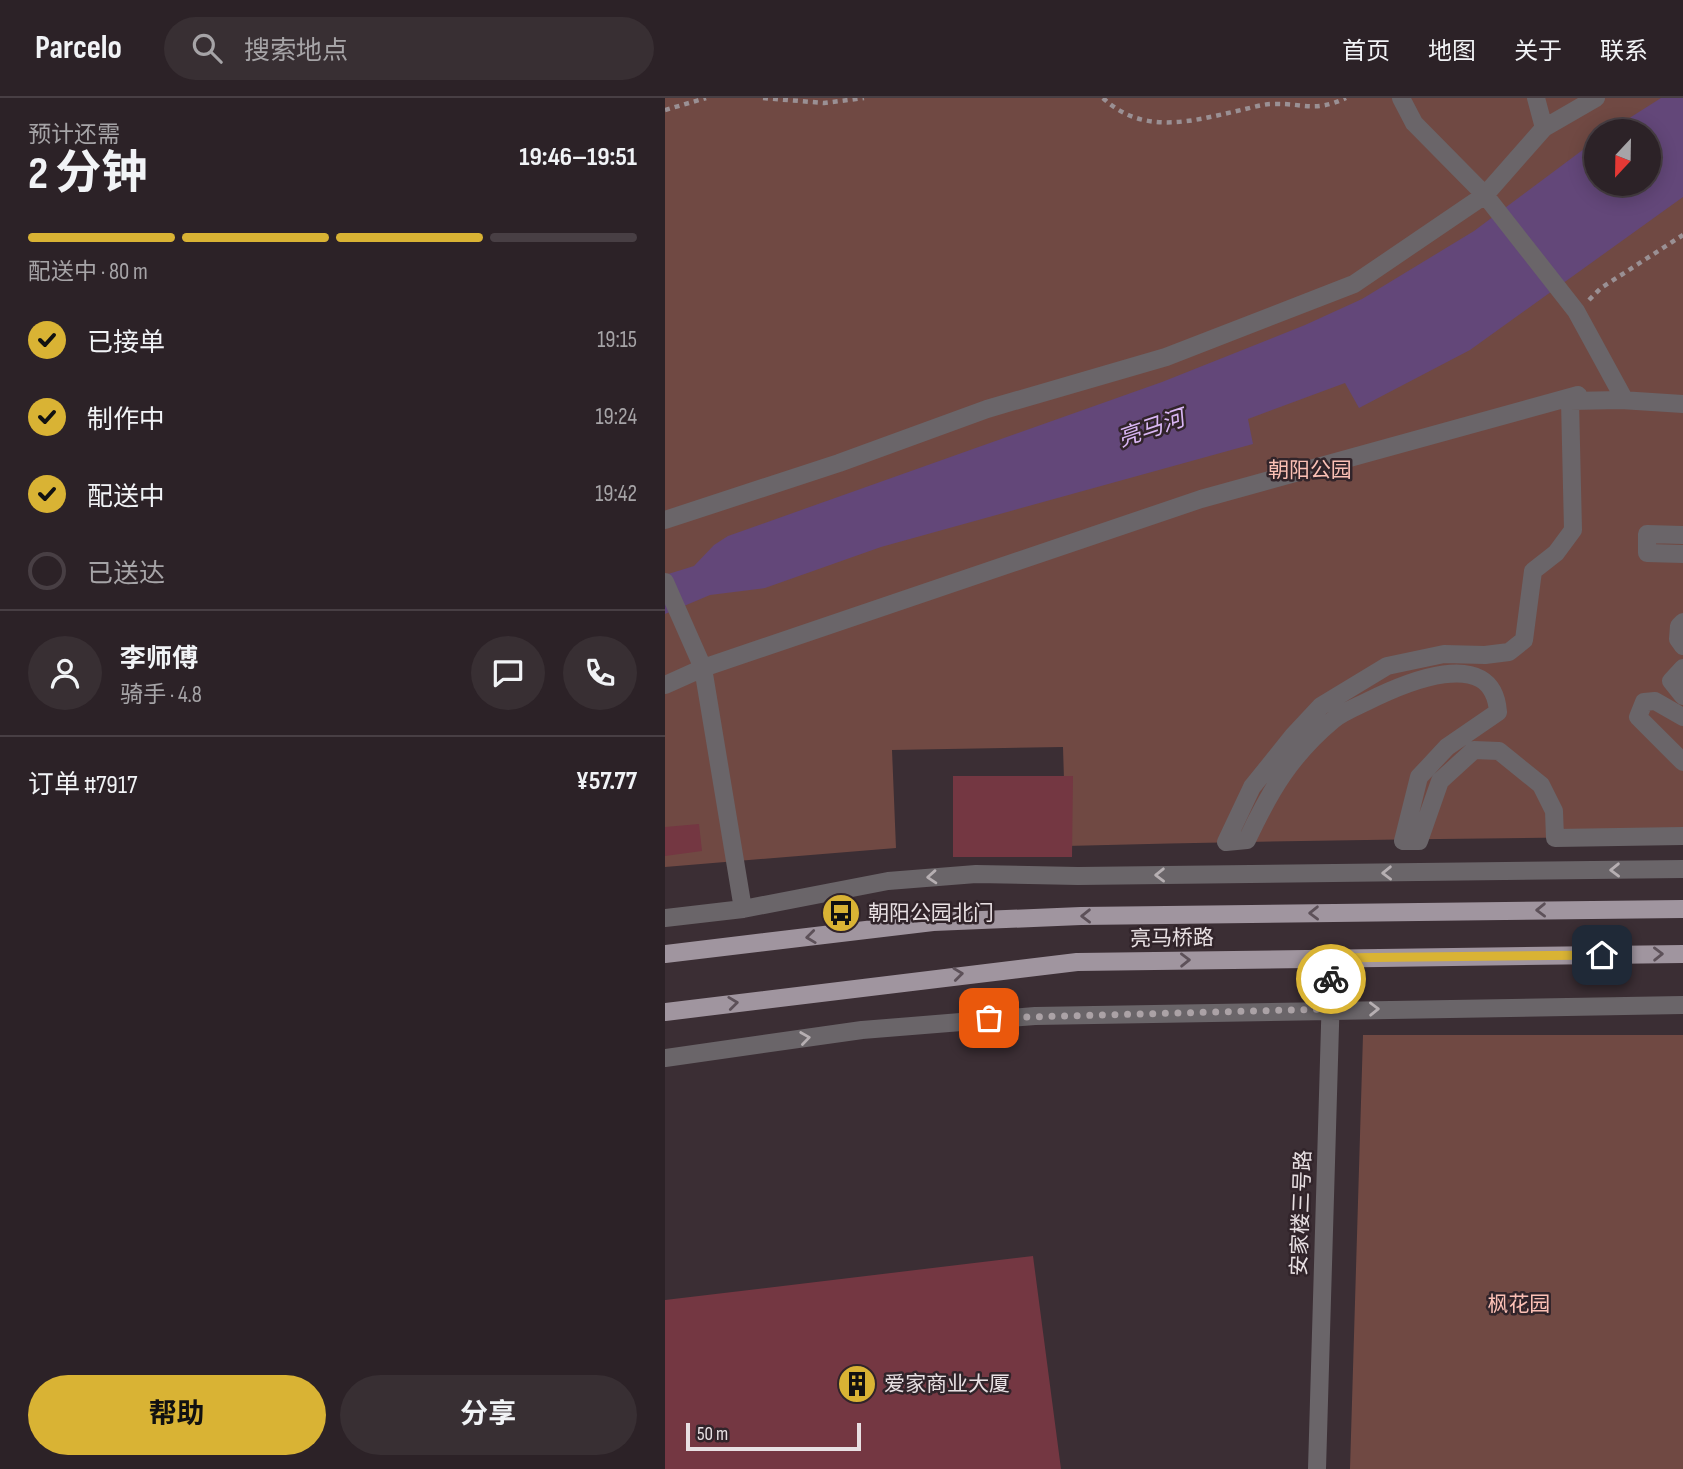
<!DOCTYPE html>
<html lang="zh">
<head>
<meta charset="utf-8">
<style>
	:root { --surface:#2c2227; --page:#382f33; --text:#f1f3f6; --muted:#a6a4a7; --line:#483f44; --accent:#d9b334 }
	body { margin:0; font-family:"Sofia Sans Condensed","Noto Sans SC",sans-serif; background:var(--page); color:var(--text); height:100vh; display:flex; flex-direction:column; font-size:26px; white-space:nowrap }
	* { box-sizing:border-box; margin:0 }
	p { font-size:23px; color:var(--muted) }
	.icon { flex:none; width:38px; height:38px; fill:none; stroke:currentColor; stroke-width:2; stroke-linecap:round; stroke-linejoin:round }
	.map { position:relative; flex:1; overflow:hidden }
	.side { display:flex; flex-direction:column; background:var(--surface); width:665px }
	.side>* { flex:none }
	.needle { width:46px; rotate:202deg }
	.controls { position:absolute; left:919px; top:21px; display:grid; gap:14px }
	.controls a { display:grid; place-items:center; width:77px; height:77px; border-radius:50%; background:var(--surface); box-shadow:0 4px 18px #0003,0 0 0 2px var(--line); font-size:35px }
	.scale { position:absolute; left:21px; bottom:18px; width:175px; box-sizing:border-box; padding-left:7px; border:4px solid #e8e0e3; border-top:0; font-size:19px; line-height:24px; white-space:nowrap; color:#e8e0e3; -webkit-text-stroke:5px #31242a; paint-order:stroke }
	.pin { position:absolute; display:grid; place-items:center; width:60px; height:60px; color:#fff; margin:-30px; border-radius:14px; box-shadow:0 4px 10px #0006 }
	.courier { position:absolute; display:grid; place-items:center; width:70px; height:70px; margin:-35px; border:5px solid #d9b334; border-radius:50%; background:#fff; color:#222; box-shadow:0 2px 9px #0007 }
	.overview em { font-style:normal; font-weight:700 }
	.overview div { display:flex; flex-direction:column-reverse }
	.overview { display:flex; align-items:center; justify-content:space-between; height:119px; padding:0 28px }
	h1 { font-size:46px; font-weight:700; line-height:52px }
	.bar { display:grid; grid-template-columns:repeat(4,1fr); gap:10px 7px; align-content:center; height:84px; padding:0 28px }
	.bar i { height:9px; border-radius:5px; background:var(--line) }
	.bar .current { background:var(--accent) }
	.bar p { grid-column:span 4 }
	.line { display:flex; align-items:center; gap:18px; padding:0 28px; border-top:2px solid var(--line) }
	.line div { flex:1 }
	.round { display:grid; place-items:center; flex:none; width:74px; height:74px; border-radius:37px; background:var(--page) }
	ol { padding:0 28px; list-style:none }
	li { display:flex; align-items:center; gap:21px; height:77px }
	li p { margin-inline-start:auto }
	li .icon { padding:7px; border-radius:50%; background:var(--accent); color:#111; stroke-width:4 }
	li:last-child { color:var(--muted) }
	li i { width:38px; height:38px; border:4px solid var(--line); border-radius:50% }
	.primary-button { display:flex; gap:14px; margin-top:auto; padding:14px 28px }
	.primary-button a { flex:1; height:80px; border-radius:42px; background:var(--accent); color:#111; font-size:28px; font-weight:700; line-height:80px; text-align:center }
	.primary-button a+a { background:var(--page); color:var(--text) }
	header { display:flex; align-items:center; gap:42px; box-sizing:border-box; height:98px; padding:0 35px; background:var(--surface); border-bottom:2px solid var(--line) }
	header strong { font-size:33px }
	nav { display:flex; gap:38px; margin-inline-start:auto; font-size:24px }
	.search { width:490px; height:63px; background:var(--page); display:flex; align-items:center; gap:18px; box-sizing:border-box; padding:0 24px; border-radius:38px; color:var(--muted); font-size:26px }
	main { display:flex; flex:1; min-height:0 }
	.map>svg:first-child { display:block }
</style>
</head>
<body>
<header>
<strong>Parcelo</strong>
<div class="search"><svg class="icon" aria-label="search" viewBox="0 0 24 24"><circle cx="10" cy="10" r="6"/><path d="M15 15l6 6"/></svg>搜索地点</div>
<nav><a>首页</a><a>地图</a><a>关于</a><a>联系</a></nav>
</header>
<main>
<section class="side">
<div class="overview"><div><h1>2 分钟</h1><p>预计还需</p></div><em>19:46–19:51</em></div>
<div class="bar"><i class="current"></i><i class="current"></i><i class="current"></i><i></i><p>配送中 · 80 m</p></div>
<ol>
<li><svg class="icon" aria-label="check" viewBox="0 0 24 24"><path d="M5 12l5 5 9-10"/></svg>已接单<p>19:15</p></li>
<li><svg class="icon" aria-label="check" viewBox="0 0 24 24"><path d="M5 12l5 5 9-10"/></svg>制作中<p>19:24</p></li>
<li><svg class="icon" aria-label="check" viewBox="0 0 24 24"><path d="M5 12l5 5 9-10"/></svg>配送中<p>19:42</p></li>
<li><i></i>已送达</li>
</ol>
<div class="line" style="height:126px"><a class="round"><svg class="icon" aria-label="person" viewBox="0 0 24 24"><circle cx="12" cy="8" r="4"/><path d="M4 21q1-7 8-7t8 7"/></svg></a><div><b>李师傅</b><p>骑手 · 4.8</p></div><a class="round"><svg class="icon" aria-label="chat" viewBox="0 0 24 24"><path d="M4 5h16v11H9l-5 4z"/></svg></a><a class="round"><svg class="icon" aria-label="phone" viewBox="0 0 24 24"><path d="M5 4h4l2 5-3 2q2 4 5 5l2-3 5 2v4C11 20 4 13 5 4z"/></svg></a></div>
<div class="line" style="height:91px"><div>订单 #7917</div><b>¥57.77</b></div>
<div class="primary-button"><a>帮助</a><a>分享</a></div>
</section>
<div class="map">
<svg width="1018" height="1371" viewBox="0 0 1018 1371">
	<rect width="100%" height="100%" fill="#3b2e34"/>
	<path fill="#704943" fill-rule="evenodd" d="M 0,0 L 1018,0 L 1018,738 C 812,741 607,742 401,748 L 398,649 L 227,652 L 231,750 L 0,769 ZM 931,33 L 984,33 L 984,86 L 931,86 Z
		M 698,937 L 1018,937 L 1018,1371 L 685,1371 Z"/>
	<path fill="#634779" d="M 996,0 L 1018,0 L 1018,99 L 805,252 L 694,310 L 680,285 L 583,321 L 588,346 L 216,449 L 100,490 L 45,497 L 0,516 L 0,477 L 29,468 L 49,447 L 63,438 L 497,284 L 640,227 L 697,201 L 809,133 L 931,42 L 931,86 L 984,86 L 984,33 L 944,33 Z"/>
	<path fill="#743742" d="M 288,678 L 408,678 L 407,759 L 288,759 Z
		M 34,726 L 37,753 L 0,758 L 0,729 Z
		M 368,1158 L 396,1371 L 0,1371 L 0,1202 Z"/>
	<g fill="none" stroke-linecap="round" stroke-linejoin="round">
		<path stroke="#9a9094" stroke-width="4.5" stroke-dasharray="5 5" stroke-linecap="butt" d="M 98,0 L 159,5 L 199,0
			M 438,0 C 478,38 528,23 576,12 C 586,10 597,6 608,6 C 641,5 648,15 681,0
			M 0,12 L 41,0
			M 924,202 L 936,190 L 1018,137"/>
		<path stroke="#6a6569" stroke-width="18" d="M 736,0 L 749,25 L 820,97 L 911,213 L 958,299
			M 871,0 L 879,30
			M 1018,306 L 956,302 L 905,303 L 908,432 L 891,455 L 868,473 L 859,542 L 844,554 L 820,557 L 779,556 L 722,568 L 656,608 L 628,638 L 587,689 L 561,744 L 582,742 C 605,693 626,657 668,622 C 678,614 691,609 701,604 C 737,586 828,545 833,614 L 782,649 L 754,679 L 738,743 L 754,743 L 775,683 L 809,652 L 834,653 L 876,687 L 889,713 L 890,740 L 1018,738
			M 0,422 L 174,365 L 322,311 L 501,259 L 689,186 L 820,97 L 879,30 L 931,0
			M 1018,437 L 982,436 L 982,455 L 1018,456
			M 0,484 L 38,570 L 78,811
			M 1018,524 L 1014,528 L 1013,541 L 1018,548
			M 1018,570 L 1006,583 L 1018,598
			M 0,587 L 38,570 L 536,401 L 913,297
			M 1018,619 L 990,603 L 979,604 L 973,619 L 1018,664
			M 0,820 L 78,811 L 223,783 L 311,776 L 413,778 L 1018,771
			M 0,960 L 197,932 L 370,918 L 1018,907
			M 652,1371 L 667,860"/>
		<path stroke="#a0959f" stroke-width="18" d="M 0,856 L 268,824 L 416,818 L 1018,811
			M 0,914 L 412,864 L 1018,856"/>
	</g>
	<defs><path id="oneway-chevron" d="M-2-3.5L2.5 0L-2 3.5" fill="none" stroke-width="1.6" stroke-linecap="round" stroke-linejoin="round" transform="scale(1.75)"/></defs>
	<g stroke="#b6afb2">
		<use href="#oneway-chevron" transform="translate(950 772) rotate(179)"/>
		<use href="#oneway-chevron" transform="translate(722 775) rotate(179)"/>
		<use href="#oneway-chevron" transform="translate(495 777) rotate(179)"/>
		<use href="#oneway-chevron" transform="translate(267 779) rotate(176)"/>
		<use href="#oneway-chevron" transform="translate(709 911) rotate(-1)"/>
		<use href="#oneway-chevron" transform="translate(140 940) rotate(-8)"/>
	</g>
	<g stroke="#5d5159">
		<use href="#oneway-chevron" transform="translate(876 812) rotate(179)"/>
		<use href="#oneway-chevron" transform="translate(649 815) rotate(179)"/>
		<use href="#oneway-chevron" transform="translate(421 818) rotate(179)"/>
		<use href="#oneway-chevron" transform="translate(146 839) rotate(173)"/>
		<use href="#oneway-chevron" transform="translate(993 856) rotate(-1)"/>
		<use href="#oneway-chevron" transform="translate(520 862) rotate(-1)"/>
		<use href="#oneway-chevron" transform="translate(293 876) rotate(-7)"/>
		<use href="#oneway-chevron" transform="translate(68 905) rotate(-7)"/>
	</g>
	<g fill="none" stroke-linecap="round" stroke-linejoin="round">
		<path stroke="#aba2a6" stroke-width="7" stroke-dasharray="0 12.6" d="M 324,920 L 665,911 L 666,881"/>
		<path stroke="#d9b334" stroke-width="9" d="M 666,881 L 667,860 L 937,857"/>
	</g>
	<defs>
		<symbol id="bus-disc" viewBox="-11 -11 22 22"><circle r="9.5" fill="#d9b334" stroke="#31242a"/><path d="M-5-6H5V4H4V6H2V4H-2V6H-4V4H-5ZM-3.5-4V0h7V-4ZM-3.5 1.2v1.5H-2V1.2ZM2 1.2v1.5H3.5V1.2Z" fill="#111"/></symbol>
		<symbol id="building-disc" viewBox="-11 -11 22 22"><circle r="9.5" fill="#d9b334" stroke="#31242a"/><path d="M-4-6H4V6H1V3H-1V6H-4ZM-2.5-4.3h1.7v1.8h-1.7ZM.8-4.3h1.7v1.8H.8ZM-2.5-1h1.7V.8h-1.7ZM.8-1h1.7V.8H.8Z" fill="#111"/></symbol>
	</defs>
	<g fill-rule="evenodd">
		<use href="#bus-disc" x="154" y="793" width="44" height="44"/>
		<use href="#building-disc" x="170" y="1264" width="44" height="44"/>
	</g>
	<g text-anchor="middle" stroke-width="5" stroke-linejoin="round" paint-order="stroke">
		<g font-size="21" fill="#fbc0b5" stroke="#31242a">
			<text x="645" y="379">朝阳公园</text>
			<text x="854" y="1213">枫花园</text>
		</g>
		<g font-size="21" fill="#e8e0e3" stroke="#31242a" text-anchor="start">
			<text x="203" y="822">朝阳公园北门</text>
			<text x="219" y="1293">爱家商业大厦</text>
		</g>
		<g font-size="21" fill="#e8e0e3" stroke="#31242a">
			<text transform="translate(507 840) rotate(-1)" y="7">亮马桥路</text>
			<text transform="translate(636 1115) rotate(-88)" y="7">安家楼三号路</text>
		</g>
		<g font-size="23" font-style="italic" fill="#d9b6f4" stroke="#31242a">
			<text transform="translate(486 330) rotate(-19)" y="8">亮马河</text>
		</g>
	</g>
</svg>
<div class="controls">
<a><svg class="needle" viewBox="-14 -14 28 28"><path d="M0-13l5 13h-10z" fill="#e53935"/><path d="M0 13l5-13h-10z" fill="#a6a4a7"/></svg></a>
</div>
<div class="scale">50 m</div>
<div class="pin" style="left:324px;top:920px;background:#ea580c"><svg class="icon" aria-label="bag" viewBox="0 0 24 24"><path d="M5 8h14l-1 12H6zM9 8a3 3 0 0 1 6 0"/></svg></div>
<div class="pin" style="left:937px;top:857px;background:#1f2937"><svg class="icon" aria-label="home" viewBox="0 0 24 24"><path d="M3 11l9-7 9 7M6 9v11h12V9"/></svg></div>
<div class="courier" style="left:666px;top:881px"><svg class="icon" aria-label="bike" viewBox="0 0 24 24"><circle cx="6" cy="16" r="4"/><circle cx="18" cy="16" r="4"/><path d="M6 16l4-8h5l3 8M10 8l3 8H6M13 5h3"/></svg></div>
</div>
</main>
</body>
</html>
